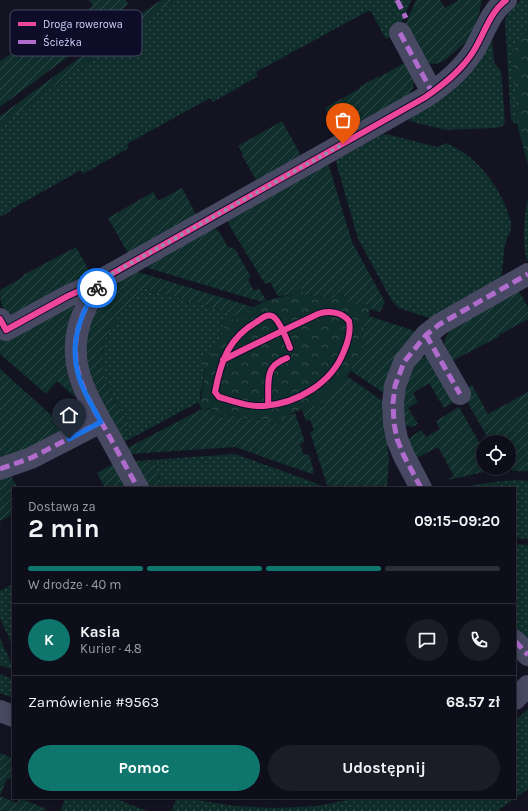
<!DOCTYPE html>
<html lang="pl">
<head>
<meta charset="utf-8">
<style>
	:root { --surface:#0e0e1a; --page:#1c1c27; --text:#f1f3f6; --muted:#9b9ca2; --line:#2e2e39; --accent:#0f766e }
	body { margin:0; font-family:Karla,sans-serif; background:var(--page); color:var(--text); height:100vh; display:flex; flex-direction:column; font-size:15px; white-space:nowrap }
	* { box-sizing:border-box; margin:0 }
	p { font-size:13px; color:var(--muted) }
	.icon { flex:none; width:22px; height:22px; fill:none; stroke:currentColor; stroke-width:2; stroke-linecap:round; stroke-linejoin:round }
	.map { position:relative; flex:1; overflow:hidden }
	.details { position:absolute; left:12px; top:487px; width:504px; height:312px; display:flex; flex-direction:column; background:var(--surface); border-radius:0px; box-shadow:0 2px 10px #0003,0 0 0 1px var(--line) }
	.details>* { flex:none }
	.fabs { position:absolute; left:476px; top:435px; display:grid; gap:8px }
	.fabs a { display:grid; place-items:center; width:40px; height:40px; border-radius:50%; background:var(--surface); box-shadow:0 2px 10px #0003,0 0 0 1px var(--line); font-size:20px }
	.pin { position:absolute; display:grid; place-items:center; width:34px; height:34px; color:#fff; margin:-41px -17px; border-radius:50% 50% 50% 0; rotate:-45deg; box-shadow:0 0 4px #0007 }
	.pin .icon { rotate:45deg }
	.courier { position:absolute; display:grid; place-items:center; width:40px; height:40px; margin:-20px; border:3px solid #1a73e8; border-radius:50%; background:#fff; color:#222; box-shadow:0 1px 5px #0007 }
	.head em { font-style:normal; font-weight:700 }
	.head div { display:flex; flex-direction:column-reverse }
	.head { display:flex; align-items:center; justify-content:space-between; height:68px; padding:0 16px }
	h1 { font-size:26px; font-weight:700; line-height:30px }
	.bar { display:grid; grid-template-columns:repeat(4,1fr); gap:6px 4px; align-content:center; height:48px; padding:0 16px }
	.bar i { height:5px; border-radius:3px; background:var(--line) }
	.bar .current { background:var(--accent) }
	.bar p { grid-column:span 4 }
	.line { display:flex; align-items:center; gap:10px; padding:0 16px; border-top:1px solid var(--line) }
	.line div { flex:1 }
	.round { display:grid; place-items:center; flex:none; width:42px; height:42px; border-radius:21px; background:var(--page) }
	.button { display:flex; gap:8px; margin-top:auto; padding:8px 16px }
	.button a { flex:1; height:46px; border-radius:24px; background:var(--accent); color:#fff; font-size:16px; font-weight:700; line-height:46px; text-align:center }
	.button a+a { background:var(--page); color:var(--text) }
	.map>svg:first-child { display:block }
</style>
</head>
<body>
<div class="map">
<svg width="528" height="811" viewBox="0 0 528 811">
	<defs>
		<pattern id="grass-dots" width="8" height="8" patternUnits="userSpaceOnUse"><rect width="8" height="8" fill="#102e2b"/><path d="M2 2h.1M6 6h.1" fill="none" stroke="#324b4b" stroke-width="1.8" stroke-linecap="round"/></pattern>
		<pattern id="forest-crowns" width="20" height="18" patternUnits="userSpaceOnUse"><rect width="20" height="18" fill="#102e2b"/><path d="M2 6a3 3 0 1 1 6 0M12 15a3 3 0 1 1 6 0" fill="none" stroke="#324b4b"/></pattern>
		<pattern id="garden-furrows" width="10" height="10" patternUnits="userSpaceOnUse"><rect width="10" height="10" fill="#102e2b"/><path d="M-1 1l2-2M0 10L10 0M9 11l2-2" fill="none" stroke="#324b4b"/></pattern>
	</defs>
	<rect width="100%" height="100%" fill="#131322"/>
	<path fill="url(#grass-dots)" d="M 174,0 L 411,0 C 405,15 401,31 386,39 L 370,10 L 256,72 L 258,76 L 213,102 L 210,98 L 127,144 L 129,148 L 83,174 L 81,170 L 10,210 L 11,211 L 0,217 L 0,126 L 116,40 Z
		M 521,0 L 528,0 L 528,95 L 521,124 L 516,124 L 511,120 L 505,21 L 509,11 Z
		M 492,37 L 494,62 L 501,71 L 505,121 C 504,127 500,127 495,128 L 445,130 L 409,121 L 410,117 Z
		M 386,134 L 437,147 L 446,143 C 475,155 498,183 508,213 C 509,217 512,223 511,227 C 511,232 507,237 506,242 C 503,253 503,267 501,279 L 432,319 L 399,308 L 392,301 L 358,239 L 336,162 L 337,159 L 381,135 Z
		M 528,199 L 528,260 L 527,261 C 522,243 524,216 528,199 Z
		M 145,288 L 240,316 L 234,321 L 230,317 L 222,325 L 226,329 L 215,344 L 210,356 L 205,354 L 206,366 L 199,402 L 126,441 L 122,440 L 117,432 L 130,425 C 121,410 110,394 105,378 C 93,341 120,311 145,288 Z
		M 235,454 L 318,484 L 320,488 L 165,488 L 150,460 Z
		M 515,480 L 528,481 L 528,539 L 515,538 L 515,488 L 461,488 L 485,483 Z
		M 515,544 L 528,545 L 528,641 L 515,628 Z
		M 13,584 L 13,647 L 0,618 L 0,591 Z
		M 0,638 L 13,667 L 13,670 L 0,665 Z
		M 0,674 L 13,679 L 13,698 L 0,693 Z
		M 528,709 L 528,789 L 497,811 L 172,811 L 176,799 L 185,798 L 235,806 L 276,808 L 317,806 L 358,798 L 515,798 L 515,721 Z
		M 66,798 L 114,798 L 147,811 L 60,811 Z"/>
	<path fill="url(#forest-crowns)" d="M 528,29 L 528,165 L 518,128 L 512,53 L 523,32 Z
		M 293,289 L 303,289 L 304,295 L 334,298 L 336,293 L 346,296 L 345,301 L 368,305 L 370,309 L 369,316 L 365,317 L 361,345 L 366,346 L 364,357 L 358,356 C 352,374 337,389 322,400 L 324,404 L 317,409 L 315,405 L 286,415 L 287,421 L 277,424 L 276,418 C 258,422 242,418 225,413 L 224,417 L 213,414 L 214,410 L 208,408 L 202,409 L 198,402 L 201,399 L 206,366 L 201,364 L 205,354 L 210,355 L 215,344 L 226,329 L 222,325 L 230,317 L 234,321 C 255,305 266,298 293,295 Z"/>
	<path fill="url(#garden-furrows)" d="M 89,0 L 126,0 L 128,4 L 119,13 L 115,22 L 82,46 L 67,26 L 74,22 L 73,19 L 93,6 Z
		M 161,0 L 174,0 L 116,40 L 0,126 L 0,116 L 112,34 Z
		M 416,0 L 440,0 L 445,8 L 459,0 L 482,0 L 479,14 L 471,38 L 445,60 C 439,64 434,65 427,63 L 404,28 Z
		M 60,30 L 76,51 L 0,107 L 0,61 L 14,52 L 18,58 L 35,47 L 31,42 L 49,31 L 52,35 Z
		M 408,61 C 413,74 418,83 409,95 L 340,136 L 325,108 L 359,89 L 359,87 L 377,77 L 378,78 Z
		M 282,121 L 302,157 L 257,182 L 242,155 L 243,154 L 238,146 Z
		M 326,164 L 329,166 L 352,242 L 385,302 L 380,312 L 370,309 L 368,305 L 363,304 L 360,306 L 345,301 L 346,296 L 336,293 L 334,298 L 304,295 L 303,289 L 293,289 L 293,295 L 278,296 L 270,282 L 265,284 L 229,225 L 228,219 Z
		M 182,188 L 197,216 L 129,255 L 108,218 L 153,192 L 158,201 Z
		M 214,227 L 220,233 L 228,247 L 235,249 L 251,277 L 248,280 L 254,291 L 259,288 L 266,300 L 262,302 L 148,268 L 147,265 Z
		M 76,247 L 92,276 L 12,316 C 1,309 0,302 0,290 L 23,277 L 23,275 Z
		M 135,271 L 253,307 L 240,316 L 145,288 C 120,311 93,341 105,378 C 110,395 121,410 130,425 L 117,432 L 92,386 L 84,349 L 92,315 L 113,287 Z
		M 519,291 L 528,307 L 528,319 L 499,335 L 500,336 L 452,361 L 444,342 L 447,334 L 451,329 Z
		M 66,304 L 73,305 L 74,310 L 65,359 L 68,376 L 75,397 L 57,381 L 46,394 L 0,354 L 0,340 Z
		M 369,316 L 412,330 L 415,333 L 385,394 L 351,371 L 358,355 L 364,356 L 366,346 L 361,345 L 365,317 Z
		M 425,357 L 430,357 L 456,401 L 444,408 L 429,383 L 413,393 L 418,402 L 408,408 L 418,424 L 412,427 L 403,425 L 402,402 L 411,372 L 420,358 Z
		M 0,369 L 58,421 L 61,426 L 62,430 L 0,463 Z
		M 347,376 L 384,402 L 384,420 L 389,459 L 387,488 L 328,488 L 310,432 L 314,430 L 310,420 L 306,421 L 302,410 L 315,405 L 317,408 L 324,405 L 322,400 L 334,390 Z
		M 472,385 L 488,414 L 528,392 L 528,471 C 520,472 512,471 504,468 L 509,468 L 509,442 L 490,442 L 468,403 L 469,387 Z
		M 459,407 L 483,449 L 483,468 L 493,468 L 488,471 L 448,480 L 454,476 L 438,447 L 417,458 L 407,440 L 421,430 L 426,437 L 440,429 L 436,421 Z
		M 204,408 L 214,410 L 213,414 L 224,417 L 225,413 C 242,418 258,422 276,418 L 277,424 L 287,421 L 286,415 L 295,413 L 305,442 L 300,444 L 304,455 L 309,454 L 314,472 L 312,474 L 235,447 L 130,454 L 128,451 L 129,447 Z
		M 150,460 L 165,488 L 149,488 L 135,464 L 137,461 Z
		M 113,464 L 127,488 L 105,488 L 97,473 Z
		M 11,476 L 18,488 L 13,488 L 13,514 L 0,521 L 0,477 Z
		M 0,753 L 13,758 L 13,780 L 7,778 L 0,796 Z
		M 0,796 L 17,803 L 20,798 L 46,809 L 45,811 L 0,811 Z"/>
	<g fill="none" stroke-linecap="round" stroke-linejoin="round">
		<path stroke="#474963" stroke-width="22" d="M 400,33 L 432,92
			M 104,281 C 94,291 88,302 83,314 C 64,360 85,393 107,432 C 117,450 127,469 138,488
			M 0,319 L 6,330 L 68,296 L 92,285 L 424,98 C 443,85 461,71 473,52 C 484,35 489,13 506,0
			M 426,335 L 460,394
			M 0,469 L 31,458 L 101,422
			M 421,488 L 404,456 L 397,439 L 394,423 L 393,403 L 395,386 L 404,362 L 426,335 L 440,324 L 528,274
			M 515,641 L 528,655
			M 515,699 L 528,686
			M 0,711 L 13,716"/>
		<path stroke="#b06ccc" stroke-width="5" stroke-dasharray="10 5" stroke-linecap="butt" d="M 397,0 L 406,18
			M 400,33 L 432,92
			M 102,283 C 93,292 88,303 83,314 C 64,360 84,393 107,432 C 117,450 127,469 138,488
			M 426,335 L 460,394
			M 0,469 L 31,458 L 101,422
			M 421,488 L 404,456 L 397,439 L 394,423 L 393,403 L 395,386 L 404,362 L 426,335 L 440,324 L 528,274
			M 515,641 L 528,655"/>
		<defs>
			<path id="cycleway" d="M 0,319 L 6,330 L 68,296 L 92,285 L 424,98 C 443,85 461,71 473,52 C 484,35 489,13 506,0
				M 223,360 C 255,344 286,329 318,314 C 328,310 342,312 349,321 C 351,331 348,342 344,351 C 332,383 298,403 264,406 C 248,407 233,401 219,397 L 215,392 C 221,360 229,337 258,321 C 262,318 267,314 272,316 C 279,319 287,340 290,348
				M 268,405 C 269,395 266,374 273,367 C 276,363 282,360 287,358"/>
		</defs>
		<use href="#cycleway" stroke="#0d0d28" stroke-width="8"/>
		<use href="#cycleway" stroke="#ed469a" stroke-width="6"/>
	</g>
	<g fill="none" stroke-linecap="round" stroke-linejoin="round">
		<path stroke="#9091b2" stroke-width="4" stroke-dasharray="0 7.2" d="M 97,288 L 110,275 L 343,144"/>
		<path stroke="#1a73e8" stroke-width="5" d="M 69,439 L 101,422 C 95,411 89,401 84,390 C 67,353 76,320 97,288"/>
	</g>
	<rect x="10" y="10" width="132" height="46" rx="6" fill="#0d0d28" stroke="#484968" stroke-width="1"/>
	<rect x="18" y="22" width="18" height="4" fill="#ed469a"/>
	<rect x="18" y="40" width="18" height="4" fill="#b06ccc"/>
	<g font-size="11" fill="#d3d5ff">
		<text x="43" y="28">Droga rowerowa</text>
		<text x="43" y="46">Ścieżka</text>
	</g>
</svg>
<div class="fabs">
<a><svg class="icon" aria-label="locate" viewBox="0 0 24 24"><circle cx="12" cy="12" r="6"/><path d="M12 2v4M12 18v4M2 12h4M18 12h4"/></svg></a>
</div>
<div class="pin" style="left:343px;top:144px;background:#ea580c"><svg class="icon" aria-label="bag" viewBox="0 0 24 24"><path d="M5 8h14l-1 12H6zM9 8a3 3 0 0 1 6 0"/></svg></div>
<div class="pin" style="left:69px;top:439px;background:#1f2937"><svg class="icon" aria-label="home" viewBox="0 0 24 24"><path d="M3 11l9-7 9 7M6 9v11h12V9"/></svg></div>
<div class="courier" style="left:97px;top:288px"><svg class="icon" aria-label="bike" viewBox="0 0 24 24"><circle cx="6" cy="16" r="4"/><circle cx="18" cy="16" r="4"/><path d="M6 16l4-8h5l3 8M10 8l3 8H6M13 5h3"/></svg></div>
<section class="details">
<div class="head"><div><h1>2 min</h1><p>Dostawa za</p></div><em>09:15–09:20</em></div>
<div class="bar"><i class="current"></i><i class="current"></i><i class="current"></i><i></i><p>W drodze · 40 m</p></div>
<div class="line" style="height:72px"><b class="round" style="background:var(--accent);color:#fff">K</b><div><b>Kasia</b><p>Kurier · 4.8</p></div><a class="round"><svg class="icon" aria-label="chat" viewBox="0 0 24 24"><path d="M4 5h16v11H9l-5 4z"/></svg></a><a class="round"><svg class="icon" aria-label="phone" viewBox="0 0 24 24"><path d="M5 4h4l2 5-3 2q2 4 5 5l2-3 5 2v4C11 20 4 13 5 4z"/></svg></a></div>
<div class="line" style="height:52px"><div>Zamówienie #9563</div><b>68.57 zł</b></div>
<div class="button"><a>Pomoc</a><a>Udostępnij</a></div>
</section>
</div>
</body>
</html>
